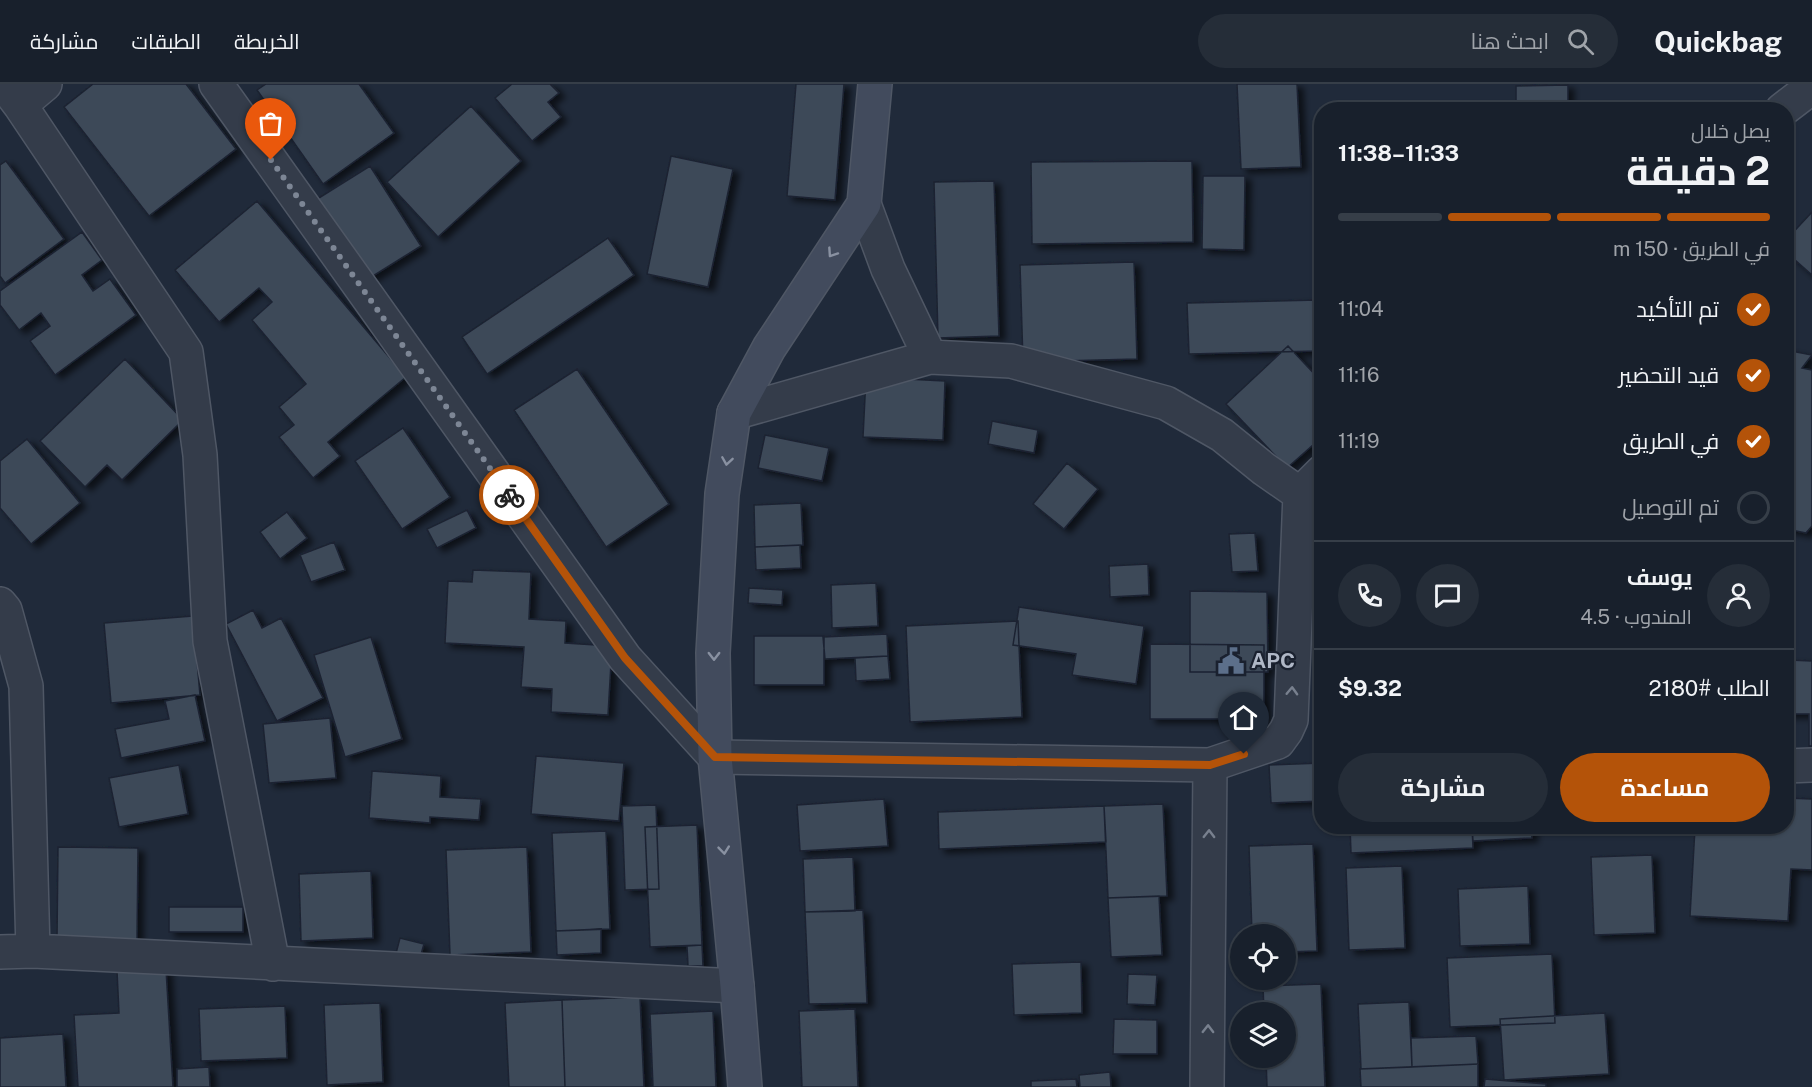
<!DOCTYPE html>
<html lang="ar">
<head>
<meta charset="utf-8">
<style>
	:root { --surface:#18202c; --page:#252d38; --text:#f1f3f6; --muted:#9fa3a9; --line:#363e48; --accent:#b45309 }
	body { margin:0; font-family:"Public Sans",Cairo,sans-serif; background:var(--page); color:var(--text); direction:rtl; height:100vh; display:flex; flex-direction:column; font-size:22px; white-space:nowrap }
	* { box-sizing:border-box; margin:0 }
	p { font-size:20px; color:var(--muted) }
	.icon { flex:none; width:33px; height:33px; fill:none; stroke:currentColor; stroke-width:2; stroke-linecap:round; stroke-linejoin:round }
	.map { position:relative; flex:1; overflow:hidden; direction:ltr }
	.side { position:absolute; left:1314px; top:18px; width:480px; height:732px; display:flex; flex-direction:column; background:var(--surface); border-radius:24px; box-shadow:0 2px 4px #0004,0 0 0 2px var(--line); direction:rtl }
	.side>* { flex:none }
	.buttons { position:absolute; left:1230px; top:840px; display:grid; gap:12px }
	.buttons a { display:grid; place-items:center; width:66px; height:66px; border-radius:50%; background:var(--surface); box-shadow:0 2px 4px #0004,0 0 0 2px var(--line); font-size:30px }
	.pin { position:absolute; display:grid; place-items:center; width:51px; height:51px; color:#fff; margin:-62px -26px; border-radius:50% 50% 50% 0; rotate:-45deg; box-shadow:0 0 6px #0007 }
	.pin .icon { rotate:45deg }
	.courier { position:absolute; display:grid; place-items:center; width:60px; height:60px; margin:-30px; border:4px solid #b45309; border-radius:50%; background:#fff; color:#222; box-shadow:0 2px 8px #0007 }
	.overview em { font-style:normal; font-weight:700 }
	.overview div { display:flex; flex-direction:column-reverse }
	.overview { display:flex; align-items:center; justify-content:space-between; height:102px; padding:0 24px }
	h1 { font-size:39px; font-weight:700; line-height:45px }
	.bar { display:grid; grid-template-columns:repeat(4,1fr); gap:9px 6px; align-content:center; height:72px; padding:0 24px }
	.bar i { height:8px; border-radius:4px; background:var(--line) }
	.bar .selected { background:var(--accent) }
	.bar p { grid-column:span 4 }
	.line { display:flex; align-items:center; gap:15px; padding:0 24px; border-top:2px solid var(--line) }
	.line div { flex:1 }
	.round { display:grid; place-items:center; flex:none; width:63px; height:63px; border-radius:32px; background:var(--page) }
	ol { padding:0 24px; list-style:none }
	li { display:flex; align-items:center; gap:18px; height:66px }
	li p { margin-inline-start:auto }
	li .icon { padding:6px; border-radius:50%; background:var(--accent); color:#fff; stroke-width:4 }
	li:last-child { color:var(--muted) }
	li i { width:33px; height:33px; border:3px solid var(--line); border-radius:50% }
	.cta { display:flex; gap:12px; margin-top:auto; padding:12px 24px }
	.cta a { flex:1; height:69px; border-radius:36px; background:var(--accent); color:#fff; font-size:24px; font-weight:700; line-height:69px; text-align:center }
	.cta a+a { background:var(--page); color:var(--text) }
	header { display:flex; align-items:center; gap:36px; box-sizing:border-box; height:84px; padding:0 30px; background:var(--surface); border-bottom:2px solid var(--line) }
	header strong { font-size:28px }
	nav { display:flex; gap:33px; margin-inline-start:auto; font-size:21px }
	.search { width:420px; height:54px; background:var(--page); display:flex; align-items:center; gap:15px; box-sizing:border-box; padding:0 21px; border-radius:33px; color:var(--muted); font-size:22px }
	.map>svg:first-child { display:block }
</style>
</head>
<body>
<header>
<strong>Quickbag</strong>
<div class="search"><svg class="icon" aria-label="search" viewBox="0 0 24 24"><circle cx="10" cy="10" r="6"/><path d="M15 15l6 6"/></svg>ابحث هنا</div>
<nav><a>الخريطة</a><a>الطبقات</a><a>مشاركة</a></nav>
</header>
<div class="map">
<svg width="1812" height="1003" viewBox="0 0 1812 1003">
	<defs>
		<filter id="shadow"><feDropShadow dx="6" dy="4" stdDeviation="3" flood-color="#0009"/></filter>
	</defs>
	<rect width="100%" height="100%" fill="#202a3a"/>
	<path fill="#3c4859" stroke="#1c2331" stroke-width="1.5" filter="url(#shadow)" d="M 93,0 L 186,0 L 236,65 L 149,132 L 64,23 Z
		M 266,0 L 359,0 L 394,49 L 323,100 L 257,6 Z
		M 512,0 L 550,0 L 559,9 L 548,18 L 561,33 L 532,57 L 495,14 Z
		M 796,0 L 844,0 L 835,116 L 787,112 Z
		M 1237,0 L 1297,0 L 1301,83 L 1241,85 Z
		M 1568,1 L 1568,26 L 1516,26 L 1516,2 Z
		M 471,22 L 521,77 L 438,153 L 387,98 Z
		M 671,72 L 733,85 L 708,203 L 647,190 Z
		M 6,77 L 64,155 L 5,199 L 0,192 L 0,81 Z
		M 1192,77 L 1193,158 L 1032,160 L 1031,78 Z
		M 370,82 L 421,162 L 365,197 L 314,117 Z
		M 1203,92 L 1245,92 L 1244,166 L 1202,165 Z
		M 994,97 L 999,252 L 938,254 L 934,98 Z
		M 257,117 L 406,293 L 328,358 L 340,372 L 313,394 L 279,353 L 294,341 L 279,323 L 306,300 L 252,236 L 272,218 L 259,204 L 219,238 L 175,186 Z
		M 1812,128 L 1812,191 L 1786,168 L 1786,156 Z
		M 82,148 L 102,176 L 82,191 L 93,207 L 110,195 L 136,231 L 55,291 L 30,257 L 50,242 L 41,229 L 19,246 L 0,221 L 0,207 Z
		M 608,154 L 634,191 L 487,290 L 462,253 Z
		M 1134,178 L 1137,275 L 1023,278 L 1020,181 Z
		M 1318,216 L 1320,267 L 1189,270 L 1187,219 Z
		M 1288,262 L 1322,298 L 1322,353 L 1287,384 L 1226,320 Z
		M 1786,266 L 1812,271 L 1802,284 L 1812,286 L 1812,442 L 1806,449 L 1786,445 L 1786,282 L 1791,276 L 1786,272 Z
		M 125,275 L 183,336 L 122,396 L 107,381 L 85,403 L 40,357 Z
		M 577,285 L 669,420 L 606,463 L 514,326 Z
		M 866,293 L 945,297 L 943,356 L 863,353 Z
		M 992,337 L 1038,346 L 1034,369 L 988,360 Z
		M 403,344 L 450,413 L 402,445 L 355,377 Z
		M 765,351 L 829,364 L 822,397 L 758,384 Z
		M 27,355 L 80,419 L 31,460 L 0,424 L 0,377 Z
		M 1067,379 L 1098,405 L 1064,445 L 1033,420 Z
		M 801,419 L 803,461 L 755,463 L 754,421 Z
		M 467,426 L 476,444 L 437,464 L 427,445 Z
		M 287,428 L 307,454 L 280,475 L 260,448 Z
		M 1255,449 L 1258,487 L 1232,488 L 1229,450 Z
		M 334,458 L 345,486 L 311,498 L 300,471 Z
		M 800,461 L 801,484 L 756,486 L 755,463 Z
		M 1148,480 L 1149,511 L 1110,513 L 1109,482 Z
		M 473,486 L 531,488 L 529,535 L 566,537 L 565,559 L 612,562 L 608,631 L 551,628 L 552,605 L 521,603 L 524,563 L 445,559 L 448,497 L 472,498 Z
		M 876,499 L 878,542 L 832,544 L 831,501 Z
		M 749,504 L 783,506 L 782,521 L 748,519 Z
		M 1190,507 L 1267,508 L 1268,588 L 1190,588 Z
		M 1019,523 L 1144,542 L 1136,600 L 1072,591 L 1076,570 L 1013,561 Z
		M 253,526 L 262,544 L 281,534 L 323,614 L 277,637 L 226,540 Z
		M 193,532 L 200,611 L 111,619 L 104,539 Z
		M 1018,537 L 1022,633 L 910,638 L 906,542 Z
		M 887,550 L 888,572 L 825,575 L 823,553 Z
		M 754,552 L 824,552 L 824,601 L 754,601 Z
		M 371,553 L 402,655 L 345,673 L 314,571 Z
		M 1150,560 L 1264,561 L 1264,635 L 1150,635 Z
		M 888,572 L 890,595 L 856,597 L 855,574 Z
		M 1789,576 L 1812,577 L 1812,662 L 1809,662 L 1809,630 L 1787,630 Z
		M 195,611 L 205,657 L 121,674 L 115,645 L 169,635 L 165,617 Z
		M 330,634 L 336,694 L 269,699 L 263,640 Z
		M 536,672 L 624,679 L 619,737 L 531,730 Z
		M 1322,679 L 1322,717 L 1271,719 L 1269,681 Z
		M 179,681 L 188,730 L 119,743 L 109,694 Z
		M 372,687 L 441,692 L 440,713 L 481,715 L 479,736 L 430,733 L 430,739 L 369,734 Z
		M 1786,714 L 1812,715 L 1812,786 L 1791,785 L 1788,837 L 1690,832 L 1695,744 L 1753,747 L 1754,742 L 1786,742 Z
		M 884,715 L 888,762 L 800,767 L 797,721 Z
		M 1163,720 L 1167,812 L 1108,814 L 1104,722 Z
		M 656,721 L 659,805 L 625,806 L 622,722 Z
		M 1104,722 L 1106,758 L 939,765 L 938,728 Z
		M 697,741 L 702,861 L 650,863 L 645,743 Z
		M 1350,742 L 1472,742 L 1473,764 L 1351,769 Z
		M 1472,742 L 1531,742 L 1532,754 L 1473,757 Z
		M 606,747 L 610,845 L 556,847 L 552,749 Z
		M 1313,760 L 1317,867 L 1286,868 L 1286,850 L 1252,850 L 1249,762 Z
		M 58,763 L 138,764 L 137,856 L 57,855 Z
		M 527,763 L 531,868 L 450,871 L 446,766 Z
		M 1652,771 L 1655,849 L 1594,851 L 1591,773 Z
		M 853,773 L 855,827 L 805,828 L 803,775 Z
		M 1402,782 L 1405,864 L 1349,866 L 1346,784 Z
		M 371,787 L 373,854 L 301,857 L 299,790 Z
		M 1528,802 L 1530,860 L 1460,862 L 1458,805 Z
		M 1159,812 L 1162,871 L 1111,873 L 1108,814 Z
		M 169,823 L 243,823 L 243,848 L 169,848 Z
		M 863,826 L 867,919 L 809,920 L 805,828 Z
		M 601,845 L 601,869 L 557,871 L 556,847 Z
		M 400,854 L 424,860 L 417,884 L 394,877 Z
		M 702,861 L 703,882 L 688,882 L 687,862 Z
		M 1552,870 L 1555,939 L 1450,943 L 1447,874 Z
		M 1081,878 L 1082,929 L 1014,931 L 1012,880 Z
		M 166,885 L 173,1003 L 78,1003 L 74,931 L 119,929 L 117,887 Z
		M 1128,890 L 1157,891 L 1155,921 L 1127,920 Z
		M 1321,900 L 1325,1003 L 1267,1003 L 1266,974 L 1286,974 L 1286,928 L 1264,928 L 1263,902 Z
		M 640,913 L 644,1003 L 565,1003 L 562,916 Z
		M 562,916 L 565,1003 L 509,1003 L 505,919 Z
		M 1409,918 L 1412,983 L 1361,985 L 1358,920 Z
		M 380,919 L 383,998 L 327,1001 L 324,921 Z
		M 285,922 L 287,974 L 201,977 L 199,925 Z
		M 855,925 L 858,1003 L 802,1003 L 799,927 Z
		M 713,927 L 716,1003 L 653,1003 L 650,930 Z
		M 1605,929 L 1609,990 L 1504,996 L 1500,935 Z
		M 1114,935 L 1157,936 L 1157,970 L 1113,970 Z
		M 63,950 L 66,1003 L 0,1003 L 0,954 Z
		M 1476,952 L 1478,980 L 1412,983 L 1411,954 Z
		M 1478,980 L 1478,1003 L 1361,1003 L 1360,985 Z
		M 209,983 L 210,1003 L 177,1003 L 177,985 Z
		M 1110,988 L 1111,1003 L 1080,1003 L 1079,991 Z
		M 1076,995 L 1077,1003 L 1031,1003 L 1031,997 Z
		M 1485,995 L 1546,1000 L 1546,1003 L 1484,1003 Z"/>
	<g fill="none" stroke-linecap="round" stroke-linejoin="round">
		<defs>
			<path id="minor" d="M 4,0 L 20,21 L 186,268 L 200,371 L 210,557 L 273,880
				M 216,0 L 625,574 L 715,673 L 1210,681
				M 20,21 L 45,0
				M 1782,26 L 1812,3
				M 864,120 L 888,185 L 930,273 L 1011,277 L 1166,319 L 1222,351 L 1264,385 L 1300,410
				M 734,329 L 930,273
				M 0,520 L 5,526 L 26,602 L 33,867
				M 1786,682 L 1812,681
				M 0,868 L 33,867 L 737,902
				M 1207,1003 L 1210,681 L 1278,658 L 1286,647 L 1291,636 L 1300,410 L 1322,388"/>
			<path id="secondary" d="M 745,1003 L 737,902 L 715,673 L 713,569 L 722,410 L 734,329 L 769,264 L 864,120 L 875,0"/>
		</defs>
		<use href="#minor" stroke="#4f5765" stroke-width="36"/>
		<use href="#secondary" stroke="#4f5765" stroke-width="36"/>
		<use href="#minor" stroke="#343c4a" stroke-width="33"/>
		<use href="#secondary" stroke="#424b5d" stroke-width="33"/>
	</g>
	<defs><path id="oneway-chevron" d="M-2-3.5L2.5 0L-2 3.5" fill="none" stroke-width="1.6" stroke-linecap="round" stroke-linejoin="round" transform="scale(1.5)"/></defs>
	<g stroke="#8991a1">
		<use href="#oneway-chevron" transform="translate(832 169) rotate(124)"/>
		<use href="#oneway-chevron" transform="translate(727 377) rotate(99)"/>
		<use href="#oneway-chevron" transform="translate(714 572) rotate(90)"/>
		<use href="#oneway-chevron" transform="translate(724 766) rotate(84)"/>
	</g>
	<g stroke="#78808e">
		<use href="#oneway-chevron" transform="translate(1292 607) rotate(-88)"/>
		<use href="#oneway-chevron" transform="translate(1209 750) rotate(-89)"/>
		<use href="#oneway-chevron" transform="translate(1208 945) rotate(-89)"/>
	</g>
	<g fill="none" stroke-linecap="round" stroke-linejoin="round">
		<path stroke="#7d8695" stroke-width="6" stroke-dasharray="0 10.8" d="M 271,76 L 509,411"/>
		<path stroke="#b45309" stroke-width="8" d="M 509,411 L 625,574 L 715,673 L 1210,681 L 1244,670"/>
	</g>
	<defs>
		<symbol id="civic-bare" viewBox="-9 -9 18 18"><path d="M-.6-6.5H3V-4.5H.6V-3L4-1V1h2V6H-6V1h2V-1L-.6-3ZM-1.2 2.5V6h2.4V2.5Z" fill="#5c6f8a" stroke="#1a212f" stroke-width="2.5" paint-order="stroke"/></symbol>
	</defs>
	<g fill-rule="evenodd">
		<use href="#civic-bare" x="1212" y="558" width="38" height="38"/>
	</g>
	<g text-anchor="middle" stroke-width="4.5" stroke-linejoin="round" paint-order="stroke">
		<g font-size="21" font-weight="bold" fill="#afb7c6" stroke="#1a212f" text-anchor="start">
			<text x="1251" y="584">APC</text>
		</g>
	</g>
</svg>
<div class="buttons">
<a><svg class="icon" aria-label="locate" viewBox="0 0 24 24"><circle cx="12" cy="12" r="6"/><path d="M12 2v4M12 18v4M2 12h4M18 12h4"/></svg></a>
<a><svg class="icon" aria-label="layers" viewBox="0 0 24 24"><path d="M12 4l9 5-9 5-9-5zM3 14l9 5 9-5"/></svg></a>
</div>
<div class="pin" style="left:271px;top:76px;background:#ea580c"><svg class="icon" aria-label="bag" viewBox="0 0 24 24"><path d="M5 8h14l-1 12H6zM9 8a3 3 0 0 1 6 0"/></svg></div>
<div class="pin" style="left:1244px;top:670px;background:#1f2937"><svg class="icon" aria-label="home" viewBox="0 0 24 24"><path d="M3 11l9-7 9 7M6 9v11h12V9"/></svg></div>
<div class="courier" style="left:509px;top:411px"><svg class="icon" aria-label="bike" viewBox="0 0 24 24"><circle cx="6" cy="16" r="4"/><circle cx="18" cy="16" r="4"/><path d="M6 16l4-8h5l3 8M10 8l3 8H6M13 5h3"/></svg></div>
<section class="side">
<div class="overview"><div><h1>2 دقيقة</h1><p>يصل خلال</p></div><em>11:33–11:38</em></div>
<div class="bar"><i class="selected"></i><i class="selected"></i><i class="selected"></i><i></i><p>في الطريق · 150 m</p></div>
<ol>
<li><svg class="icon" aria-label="check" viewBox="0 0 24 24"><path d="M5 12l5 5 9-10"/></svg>تم التأكيد<p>11:04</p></li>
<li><svg class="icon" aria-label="check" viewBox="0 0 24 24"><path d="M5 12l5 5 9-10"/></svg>قيد التحضير<p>11:16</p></li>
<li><svg class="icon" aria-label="check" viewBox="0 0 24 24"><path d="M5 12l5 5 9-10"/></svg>في الطريق<p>11:19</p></li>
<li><i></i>تم التوصيل</li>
</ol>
<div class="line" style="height:108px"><a class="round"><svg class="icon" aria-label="person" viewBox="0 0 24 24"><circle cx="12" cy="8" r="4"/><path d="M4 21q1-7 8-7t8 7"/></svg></a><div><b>يوسف</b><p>المندوب · 4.5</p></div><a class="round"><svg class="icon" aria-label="chat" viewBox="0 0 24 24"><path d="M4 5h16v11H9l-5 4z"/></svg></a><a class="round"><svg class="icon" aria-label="phone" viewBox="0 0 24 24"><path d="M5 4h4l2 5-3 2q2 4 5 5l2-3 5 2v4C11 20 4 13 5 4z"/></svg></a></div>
<div class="line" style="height:78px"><div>الطلب #2180</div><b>$9.32</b></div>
<div class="cta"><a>مساعدة</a><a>مشاركة</a></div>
</section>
</div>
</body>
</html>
